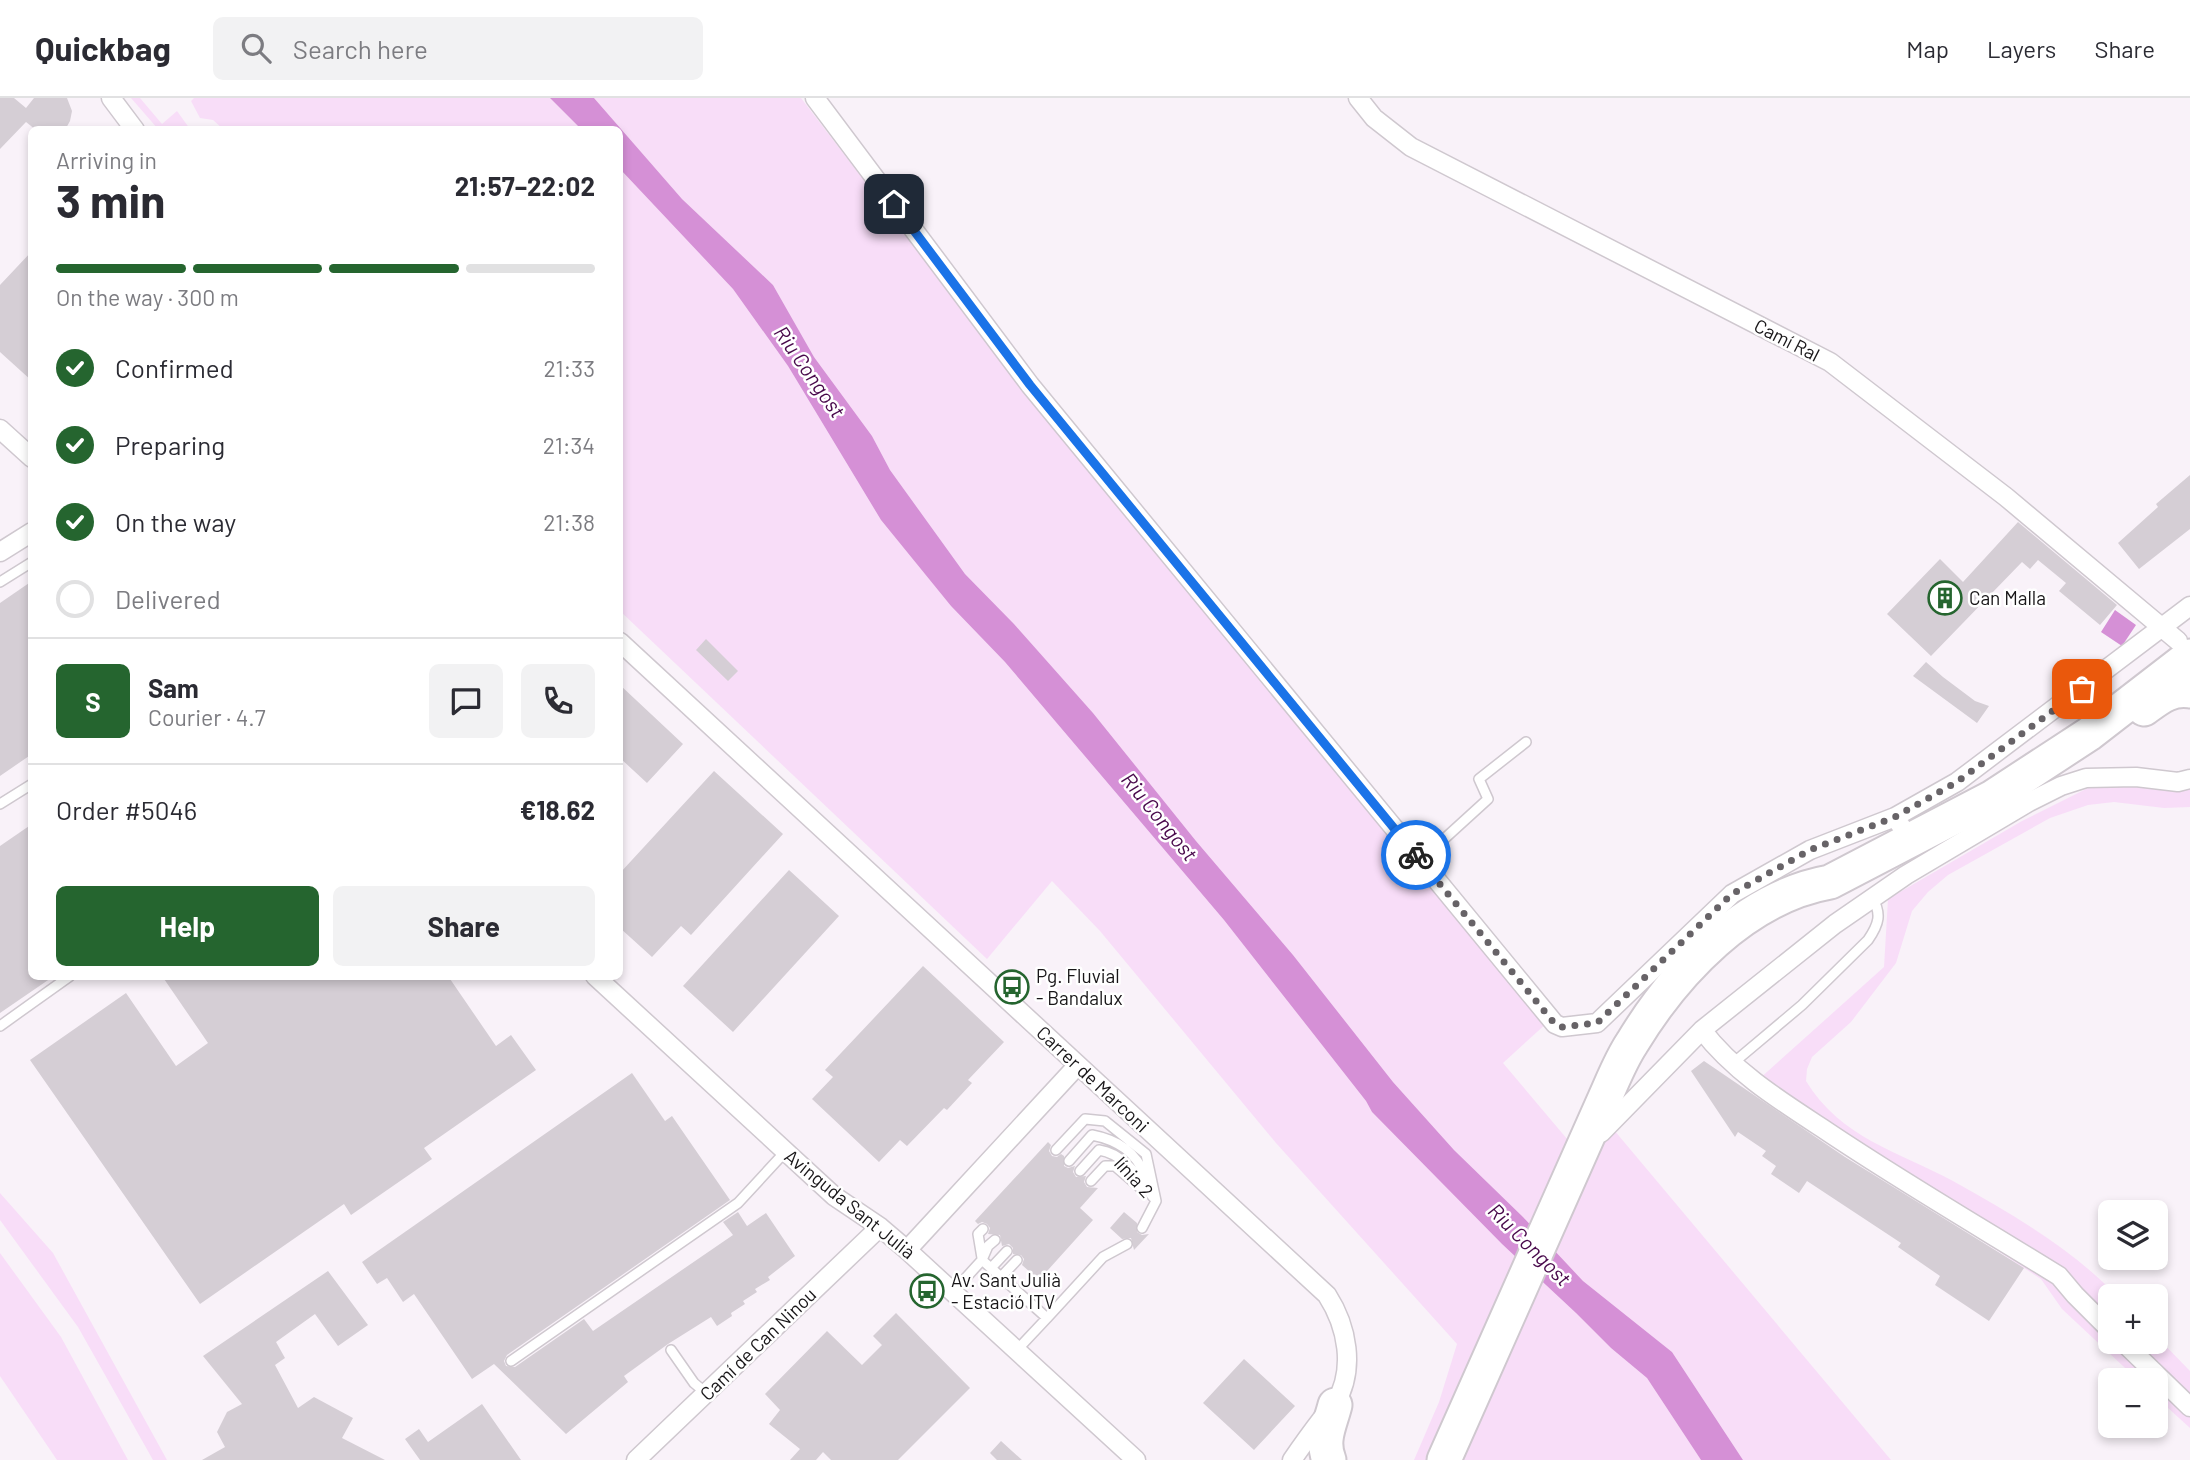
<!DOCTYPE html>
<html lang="en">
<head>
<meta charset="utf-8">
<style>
	:root { --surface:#fff; --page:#f2f2f3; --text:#2b2b33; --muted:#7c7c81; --line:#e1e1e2; --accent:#25652f }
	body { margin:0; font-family:Barlow,sans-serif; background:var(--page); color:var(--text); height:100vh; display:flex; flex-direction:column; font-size:26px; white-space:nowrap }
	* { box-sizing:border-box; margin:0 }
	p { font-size:23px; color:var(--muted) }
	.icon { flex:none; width:38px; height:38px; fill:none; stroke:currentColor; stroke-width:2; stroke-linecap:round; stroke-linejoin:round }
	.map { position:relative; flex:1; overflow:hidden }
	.side { position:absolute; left:28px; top:28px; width:595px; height:854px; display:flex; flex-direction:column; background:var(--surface); border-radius:10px; box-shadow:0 4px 10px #0003 }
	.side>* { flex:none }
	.fabs { position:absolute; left:2098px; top:1102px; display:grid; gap:14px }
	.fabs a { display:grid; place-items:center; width:70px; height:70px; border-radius:10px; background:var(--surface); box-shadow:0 4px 10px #0003; font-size:35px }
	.pin { position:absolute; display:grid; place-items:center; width:60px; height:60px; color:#fff; margin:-30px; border-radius:14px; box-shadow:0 4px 10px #0006 }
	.courier { position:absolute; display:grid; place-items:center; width:70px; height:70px; margin:-35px; border:5px solid #1a73e8; border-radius:50%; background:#fff; color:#222; box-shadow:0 2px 9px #0007 }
	.headline em { font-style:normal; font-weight:700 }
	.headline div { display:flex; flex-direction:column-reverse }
	.headline { display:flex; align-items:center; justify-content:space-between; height:119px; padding:0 28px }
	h1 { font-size:46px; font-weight:700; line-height:52px }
	.bar { display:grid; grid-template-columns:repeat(4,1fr); gap:10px 7px; align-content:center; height:84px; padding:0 28px }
	.bar i { height:9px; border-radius:5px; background:var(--line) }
	.bar .on { background:var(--accent) }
	.bar p { grid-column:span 4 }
	.line { display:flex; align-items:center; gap:18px; padding:0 28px; border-top:2px solid var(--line) }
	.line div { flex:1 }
	.round { display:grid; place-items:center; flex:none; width:74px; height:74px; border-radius:10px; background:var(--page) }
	ol { padding:0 28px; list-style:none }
	li { display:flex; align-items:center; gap:21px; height:77px }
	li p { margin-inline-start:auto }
	li .icon { padding:7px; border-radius:50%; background:var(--accent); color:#fff; stroke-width:4 }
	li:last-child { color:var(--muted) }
	li i { width:38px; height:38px; border:4px solid var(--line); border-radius:50% }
	.action { display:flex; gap:14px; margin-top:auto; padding:14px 28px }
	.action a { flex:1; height:80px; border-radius:10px; background:var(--accent); color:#fff; font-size:28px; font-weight:700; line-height:80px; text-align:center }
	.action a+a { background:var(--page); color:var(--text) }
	header { display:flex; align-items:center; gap:42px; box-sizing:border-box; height:98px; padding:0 35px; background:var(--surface); border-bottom:2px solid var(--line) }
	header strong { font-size:33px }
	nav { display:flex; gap:38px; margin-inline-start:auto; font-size:24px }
	.search { width:490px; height:63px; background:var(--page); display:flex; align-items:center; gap:18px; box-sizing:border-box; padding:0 24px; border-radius:10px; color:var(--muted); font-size:26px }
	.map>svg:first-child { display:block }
</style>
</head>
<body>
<header>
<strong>Quickbag</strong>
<div class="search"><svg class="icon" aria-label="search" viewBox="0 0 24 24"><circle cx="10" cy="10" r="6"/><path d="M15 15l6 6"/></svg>Search here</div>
<nav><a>Map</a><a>Layers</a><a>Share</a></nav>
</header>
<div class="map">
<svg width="2190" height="1362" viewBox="0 0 2190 1362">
	<rect width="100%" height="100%" fill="#f9f2f9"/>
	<path fill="#f8ddf8" d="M 131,0 L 140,0 L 162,26 L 177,13 L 190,31 L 158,31 Z
		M 194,0 L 550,0 L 581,31 L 223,31 L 213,22 L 200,20 L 191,3 Z
		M 594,0 L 801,0 L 986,242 L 1548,924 L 1503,965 L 1584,1061 L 1614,1032 L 1891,1362 L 1743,1362 L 1672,1254 L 1583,1183 L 1523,1119 L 1454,1052 L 1393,984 L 1293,857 L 1196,743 L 1093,615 L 1014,526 L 965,476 L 890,372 L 872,338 L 814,259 L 773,187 L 682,101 Z
		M 620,71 L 733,191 L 788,268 L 881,422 L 951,508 L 1005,564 L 1224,822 L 1366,1003 L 1372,1014 L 1502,1146 L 1576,1215 L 1611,1250 L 1647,1280 L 1701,1362 L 1414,1362 L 1439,1304 L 1457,1246 L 1276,1045 L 1100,833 L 1052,783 L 987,861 L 620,513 Z
		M 2098,685 L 2190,688 L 2190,709 L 2164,710 L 2114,704 L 2088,707 L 2050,720 L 1948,777 L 1928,794 L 1912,813 L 1896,865 L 1851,924 L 1812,959 L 1807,971 L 1806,983 C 1841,1040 1897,1053 1953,1083 C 2013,1117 2069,1148 2118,1199 L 2110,1199 L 2110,1244 L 2156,1244 L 2156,1238 L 2190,1273 L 2190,1330 L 2156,1299 L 2156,1283 L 2139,1283 L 2062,1211 L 2041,1181 L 1748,991 L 1884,869 L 1888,801 L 2022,723 Z
		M 0,1095 L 53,1155 L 167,1362 L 153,1362 L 78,1229 L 0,1122 Z
		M 0,1155 L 61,1239 L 128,1362 L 57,1362 L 0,1278 Z"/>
	<path fill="#d590d6" d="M 550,0 L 594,0 L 682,101 L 773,187 L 814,259 L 872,338 L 890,372 L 965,476 L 1014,526 L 1093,615 L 1196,743 L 1293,857 L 1393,984 L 1454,1052 L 1523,1119 L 1583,1183 L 1672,1254 L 1743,1362 L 1701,1362 L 1647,1280 L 1611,1250 L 1576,1215 L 1502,1146 L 1372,1014 L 1366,1003 L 1224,822 L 1005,564 L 951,508 L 881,422 L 788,268 L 733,191 L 620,71 L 620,32 L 581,31 Z
		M 2115,512 L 2136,527 L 2122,548 L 2101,534 Z"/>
	<path fill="#d5ced5" d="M 0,0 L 14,0 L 26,10 L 34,0 L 67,0 L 72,13 L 70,23 L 65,32 L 36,32 L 26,24 L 0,51 Z
		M 32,153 L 32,283 L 0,254 L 0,187 Z
		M 2190,377 L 2190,431 L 2139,471 L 2118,445 L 2158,409 L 2156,406 Z
		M 2018,424 L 2117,507 L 2100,527 L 2059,493 L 2066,485 L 2038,462 L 2030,471 L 2022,464 L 1931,558 L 1887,516 L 1940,461 L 1963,484 Z
		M 32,483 L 32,656 L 0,678 L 0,505 Z
		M 706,541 L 738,573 L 728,583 L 696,552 Z
		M 1926,564 L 1943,579 L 1975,603 L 1989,608 L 1977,625 L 1913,578 Z
		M 620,587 L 683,646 L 647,685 L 620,660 Z
		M 714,673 L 783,736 L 691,837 L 681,828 L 652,859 L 620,830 L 620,775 Z
		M 32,726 L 32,878 L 54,878 L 0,915 L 0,748 Z
		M 789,772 L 839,818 L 733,934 L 683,888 Z
		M 923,868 L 1004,944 L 968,982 L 972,985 L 947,1012 L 944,1010 L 907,1048 L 900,1042 L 879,1064 L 812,1001 L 833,979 L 825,972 Z
		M 162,878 L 448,878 L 496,948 L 511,937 L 536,972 L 424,1050 L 432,1061 L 351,1117 L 344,1106 L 200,1206 L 30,962 L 126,895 L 176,968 L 208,945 Z
		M 1704,963 L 1845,1059 L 2024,1170 L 1989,1223 L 1935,1187 L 1940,1178 L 1898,1149 L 1901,1145 L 1807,1083 L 1799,1095 L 1771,1076 L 1776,1068 L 1762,1058 L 1766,1053 L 1738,1034 L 1735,1039 L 1691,973 Z
		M 632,975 L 665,1023 L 672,1018 L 730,1102 L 507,1257 L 504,1263 L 506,1268 L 515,1269 L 584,1221 L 593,1233 L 733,1137 L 723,1124 L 738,1114 L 747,1128 L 766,1115 L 795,1158 L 768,1179 L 770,1182 L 755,1191 L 757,1194 L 743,1203 L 745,1206 L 731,1215 L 732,1218 L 717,1228 L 711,1219 L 668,1246 L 624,1278 L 628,1284 L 566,1336 L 494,1266 L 472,1281 L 414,1196 L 403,1204 L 387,1180 L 377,1186 L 362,1164 Z
		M 1048,1044 L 1051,1047 L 1049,1053 L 1052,1058 L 1057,1059 L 1061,1056 L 1064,1058 L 1064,1068 L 1068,1070 L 1075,1068 L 1073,1074 L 1076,1079 L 1086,1078 L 1084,1084 L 1087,1089 L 1098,1090 L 1080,1110 L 1093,1122 L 1039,1182 L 1022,1167 L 1024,1161 L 1021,1157 L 1013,1156 L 1013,1150 L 1009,1146 L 1002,1148 L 1000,1137 L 988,1136 L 990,1130 L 987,1126 L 982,1124 L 978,1126 L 975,1123 Z
		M 1124,1114 L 1137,1125 L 1137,1134 L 1142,1137 L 1149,1136 L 1134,1152 L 1131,1140 L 1122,1141 L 1110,1130 Z
		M 328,1173 L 368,1227 L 338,1248 L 315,1216 L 276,1244 L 285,1260 L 275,1267 L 298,1310 L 314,1299 L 353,1320 L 342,1340 L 385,1362 L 202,1362 L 225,1349 L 217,1334 L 227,1314 L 242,1306 L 203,1258 Z
		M 896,1215 L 970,1290 L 898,1362 L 831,1362 L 823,1354 L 816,1362 L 790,1362 L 800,1351 L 769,1326 L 780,1312 L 765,1296 L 827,1233 L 862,1267 L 882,1247 L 873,1238 Z
		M 1244,1261 L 1295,1308 L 1254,1352 L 1203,1305 Z
		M 482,1306 L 521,1362 L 420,1362 L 405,1341 L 419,1331 L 428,1344 Z
		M 1001,1343 L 1022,1362 L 997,1362 L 990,1355 Z"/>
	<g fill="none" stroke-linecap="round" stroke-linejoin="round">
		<defs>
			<path id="lane" d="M 0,484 L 32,464
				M 0,706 L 32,686
				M 1421,762 L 1488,701 L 1479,681 L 1526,644
				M 0,928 L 70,878
				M 1732,966 L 1802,907 L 1868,842 C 1879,826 1882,816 1872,799
				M 1056,1052 L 1085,1021 L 1105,1023 L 1146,1056 L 1156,1103
				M 1069,1063 L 1092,1037 C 1118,1042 1136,1054 1146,1079
				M 1080,1073 L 1099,1052 C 1125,1056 1139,1080 1153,1099
				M 1091,1083 L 1105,1068 L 1115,1068 L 1144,1093
				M 1142,1130 L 1156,1103
				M 982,1160 L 978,1136 L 983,1131
				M 982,1162 L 1047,1220 L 1103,1159 L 1127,1146
				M 991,1170 L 1007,1153
				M 1001,1179 L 1017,1162
				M 953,1194 L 982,1162 L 988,1148 L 995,1142
				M 671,1252 L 694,1285 L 706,1295
				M 1016,1253 L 1047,1220
				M 511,1263 L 738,1105 L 785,1054"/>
			<path id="street" d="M 111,0 L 135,32
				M 815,0 L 1030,287 L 1555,926 L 1562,929 L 1597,925 L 1732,796 L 1810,752 L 1895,719 L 1905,734
				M 1358,0 L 1374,20 L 1411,49 L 1830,264 L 2006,399 L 2178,543
				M 0,331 L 32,360
				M 0,454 L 32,434
				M 620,544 L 1327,1197 C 1347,1228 1356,1271 1335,1306 C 1332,1312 1325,1316 1321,1322 C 1311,1335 1301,1349 1292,1362
				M 1895,719 L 1957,684 L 2190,508
				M 595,878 L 834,1098 L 880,1129 L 907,1152 L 1136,1362
				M 1702,932 C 1733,973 1779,1002 1822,1030 C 1899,1082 1980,1129 2059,1178 L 2075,1197 L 2110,1232
				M 1601,1035 L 1702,932 L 1835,826 L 1906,777 L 2029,704 L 2061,688 L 2086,680 L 2136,679 L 2178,684 L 2190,681
				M 907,1152 L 1077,968
				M 2123,1244 L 2190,1309
				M 636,1362 L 880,1129"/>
			<path id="highway" d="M 2144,611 C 2159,600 2171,590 2190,593
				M 1329,1362 C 1321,1342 1330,1327 1335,1307
				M 1444,1362 L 1608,993 C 1615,977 1622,960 1632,945 C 1675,874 1745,799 1830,784 L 1991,700 L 2089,636 L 2190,558"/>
		</defs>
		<use href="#lane" stroke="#cfc8cf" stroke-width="12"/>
		<use href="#street" stroke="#cfc8cf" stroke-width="21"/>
		<use href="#highway" stroke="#cfc8cf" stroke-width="37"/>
		<use href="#lane" stroke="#fff" stroke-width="9"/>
		<use href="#street" stroke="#fff" stroke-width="18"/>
		<use href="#highway" stroke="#fff" stroke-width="33"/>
	</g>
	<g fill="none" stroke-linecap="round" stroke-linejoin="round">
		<path stroke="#676367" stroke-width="7" stroke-dasharray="0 12.6" d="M 1416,757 L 1555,926 L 1562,929 L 1597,925 L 1732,796 L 1810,752 L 1895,719 L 1957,684 L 2082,591"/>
		<path stroke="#1a73e8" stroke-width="9" d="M 894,106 L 1030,287 L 1416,757"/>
	</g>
	<defs>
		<symbol id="building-ring" viewBox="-11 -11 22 22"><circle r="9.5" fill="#fff" stroke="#25652f" stroke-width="1.5"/><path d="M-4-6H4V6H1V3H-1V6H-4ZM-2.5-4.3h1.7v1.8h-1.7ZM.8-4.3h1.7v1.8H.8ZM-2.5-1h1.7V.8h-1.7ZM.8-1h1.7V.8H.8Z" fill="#25652f"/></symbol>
		<symbol id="bus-ring" viewBox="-11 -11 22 22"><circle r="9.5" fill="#fff" stroke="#25652f" stroke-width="1.5"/><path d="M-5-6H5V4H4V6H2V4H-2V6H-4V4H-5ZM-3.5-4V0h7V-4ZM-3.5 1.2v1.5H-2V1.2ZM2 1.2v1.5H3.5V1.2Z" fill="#25652f"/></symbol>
	</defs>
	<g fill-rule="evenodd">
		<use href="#building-ring" x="1926" y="481" width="38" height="38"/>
		<use href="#bus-ring" x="993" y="870" width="38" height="38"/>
		<use href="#bus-ring" x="908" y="1174" width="38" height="38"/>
	</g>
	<g text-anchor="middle" stroke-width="5" stroke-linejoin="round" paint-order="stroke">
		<g font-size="19" fill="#181618" stroke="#fff">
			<text transform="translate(1787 242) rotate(27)" y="7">Camí Ral</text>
			<text transform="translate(1093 981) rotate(43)" y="7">Carrer de Marconi</text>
			<text transform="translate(1134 1079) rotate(48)" y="7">línia 2</text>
			<text transform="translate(850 1106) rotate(39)" y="7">Avinguda Sant Julià</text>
			<text transform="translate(758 1246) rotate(-44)" y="7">Camí de Can Ninou</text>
		</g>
		<g font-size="19" fill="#181618" stroke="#fff" text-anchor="start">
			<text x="1969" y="507">Can Malla</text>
			<text x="1036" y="885">Pg. Fluvial<tspan x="1036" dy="22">- Bandalux</tspan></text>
			<text x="951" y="1189">Av. Sant Julià<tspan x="951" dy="22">- Estació ITV</tspan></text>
		</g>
		<g font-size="21" font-style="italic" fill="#48084b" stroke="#fff">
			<text transform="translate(809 274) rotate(55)" y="7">Riu Congost</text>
			<text transform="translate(1159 719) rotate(51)" y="7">Riu Congost</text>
			<text transform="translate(1529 1147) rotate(45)" y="7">Riu Congost</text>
		</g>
	</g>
</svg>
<div class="fabs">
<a><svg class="icon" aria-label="layers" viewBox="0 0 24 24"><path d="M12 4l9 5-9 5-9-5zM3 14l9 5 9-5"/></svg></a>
<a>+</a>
<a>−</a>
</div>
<div class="pin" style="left:2082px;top:591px;background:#ea580c"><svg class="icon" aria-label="bag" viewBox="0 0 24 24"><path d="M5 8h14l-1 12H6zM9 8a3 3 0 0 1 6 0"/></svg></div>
<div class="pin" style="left:894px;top:106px;background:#1f2937"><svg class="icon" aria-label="home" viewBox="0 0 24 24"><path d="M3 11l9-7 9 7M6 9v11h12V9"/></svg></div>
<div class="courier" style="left:1416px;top:757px"><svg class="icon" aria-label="bike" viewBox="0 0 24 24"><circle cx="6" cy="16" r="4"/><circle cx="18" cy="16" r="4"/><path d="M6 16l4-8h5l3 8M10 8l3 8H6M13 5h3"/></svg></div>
<section class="side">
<div class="headline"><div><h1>3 min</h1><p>Arriving in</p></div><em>21:57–22:02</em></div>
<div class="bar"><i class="on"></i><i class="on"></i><i class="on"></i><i></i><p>On the way · 300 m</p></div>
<ol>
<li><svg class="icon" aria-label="check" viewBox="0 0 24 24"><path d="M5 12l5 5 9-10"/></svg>Confirmed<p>21:33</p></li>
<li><svg class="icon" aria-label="check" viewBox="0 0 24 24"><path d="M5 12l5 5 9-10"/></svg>Preparing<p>21:34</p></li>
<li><svg class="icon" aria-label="check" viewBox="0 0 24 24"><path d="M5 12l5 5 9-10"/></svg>On the way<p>21:38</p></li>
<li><i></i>Delivered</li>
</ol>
<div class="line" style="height:126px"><b class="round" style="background:var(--accent);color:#fff">S</b><div><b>Sam</b><p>Courier · 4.7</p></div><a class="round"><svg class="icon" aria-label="chat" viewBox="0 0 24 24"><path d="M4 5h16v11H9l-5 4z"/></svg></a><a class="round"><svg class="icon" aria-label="phone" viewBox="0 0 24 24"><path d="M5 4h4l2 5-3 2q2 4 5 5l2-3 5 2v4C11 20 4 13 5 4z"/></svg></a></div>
<div class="line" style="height:91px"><div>Order #5046</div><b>€18.62</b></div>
<div class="action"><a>Help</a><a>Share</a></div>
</section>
</div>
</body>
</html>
